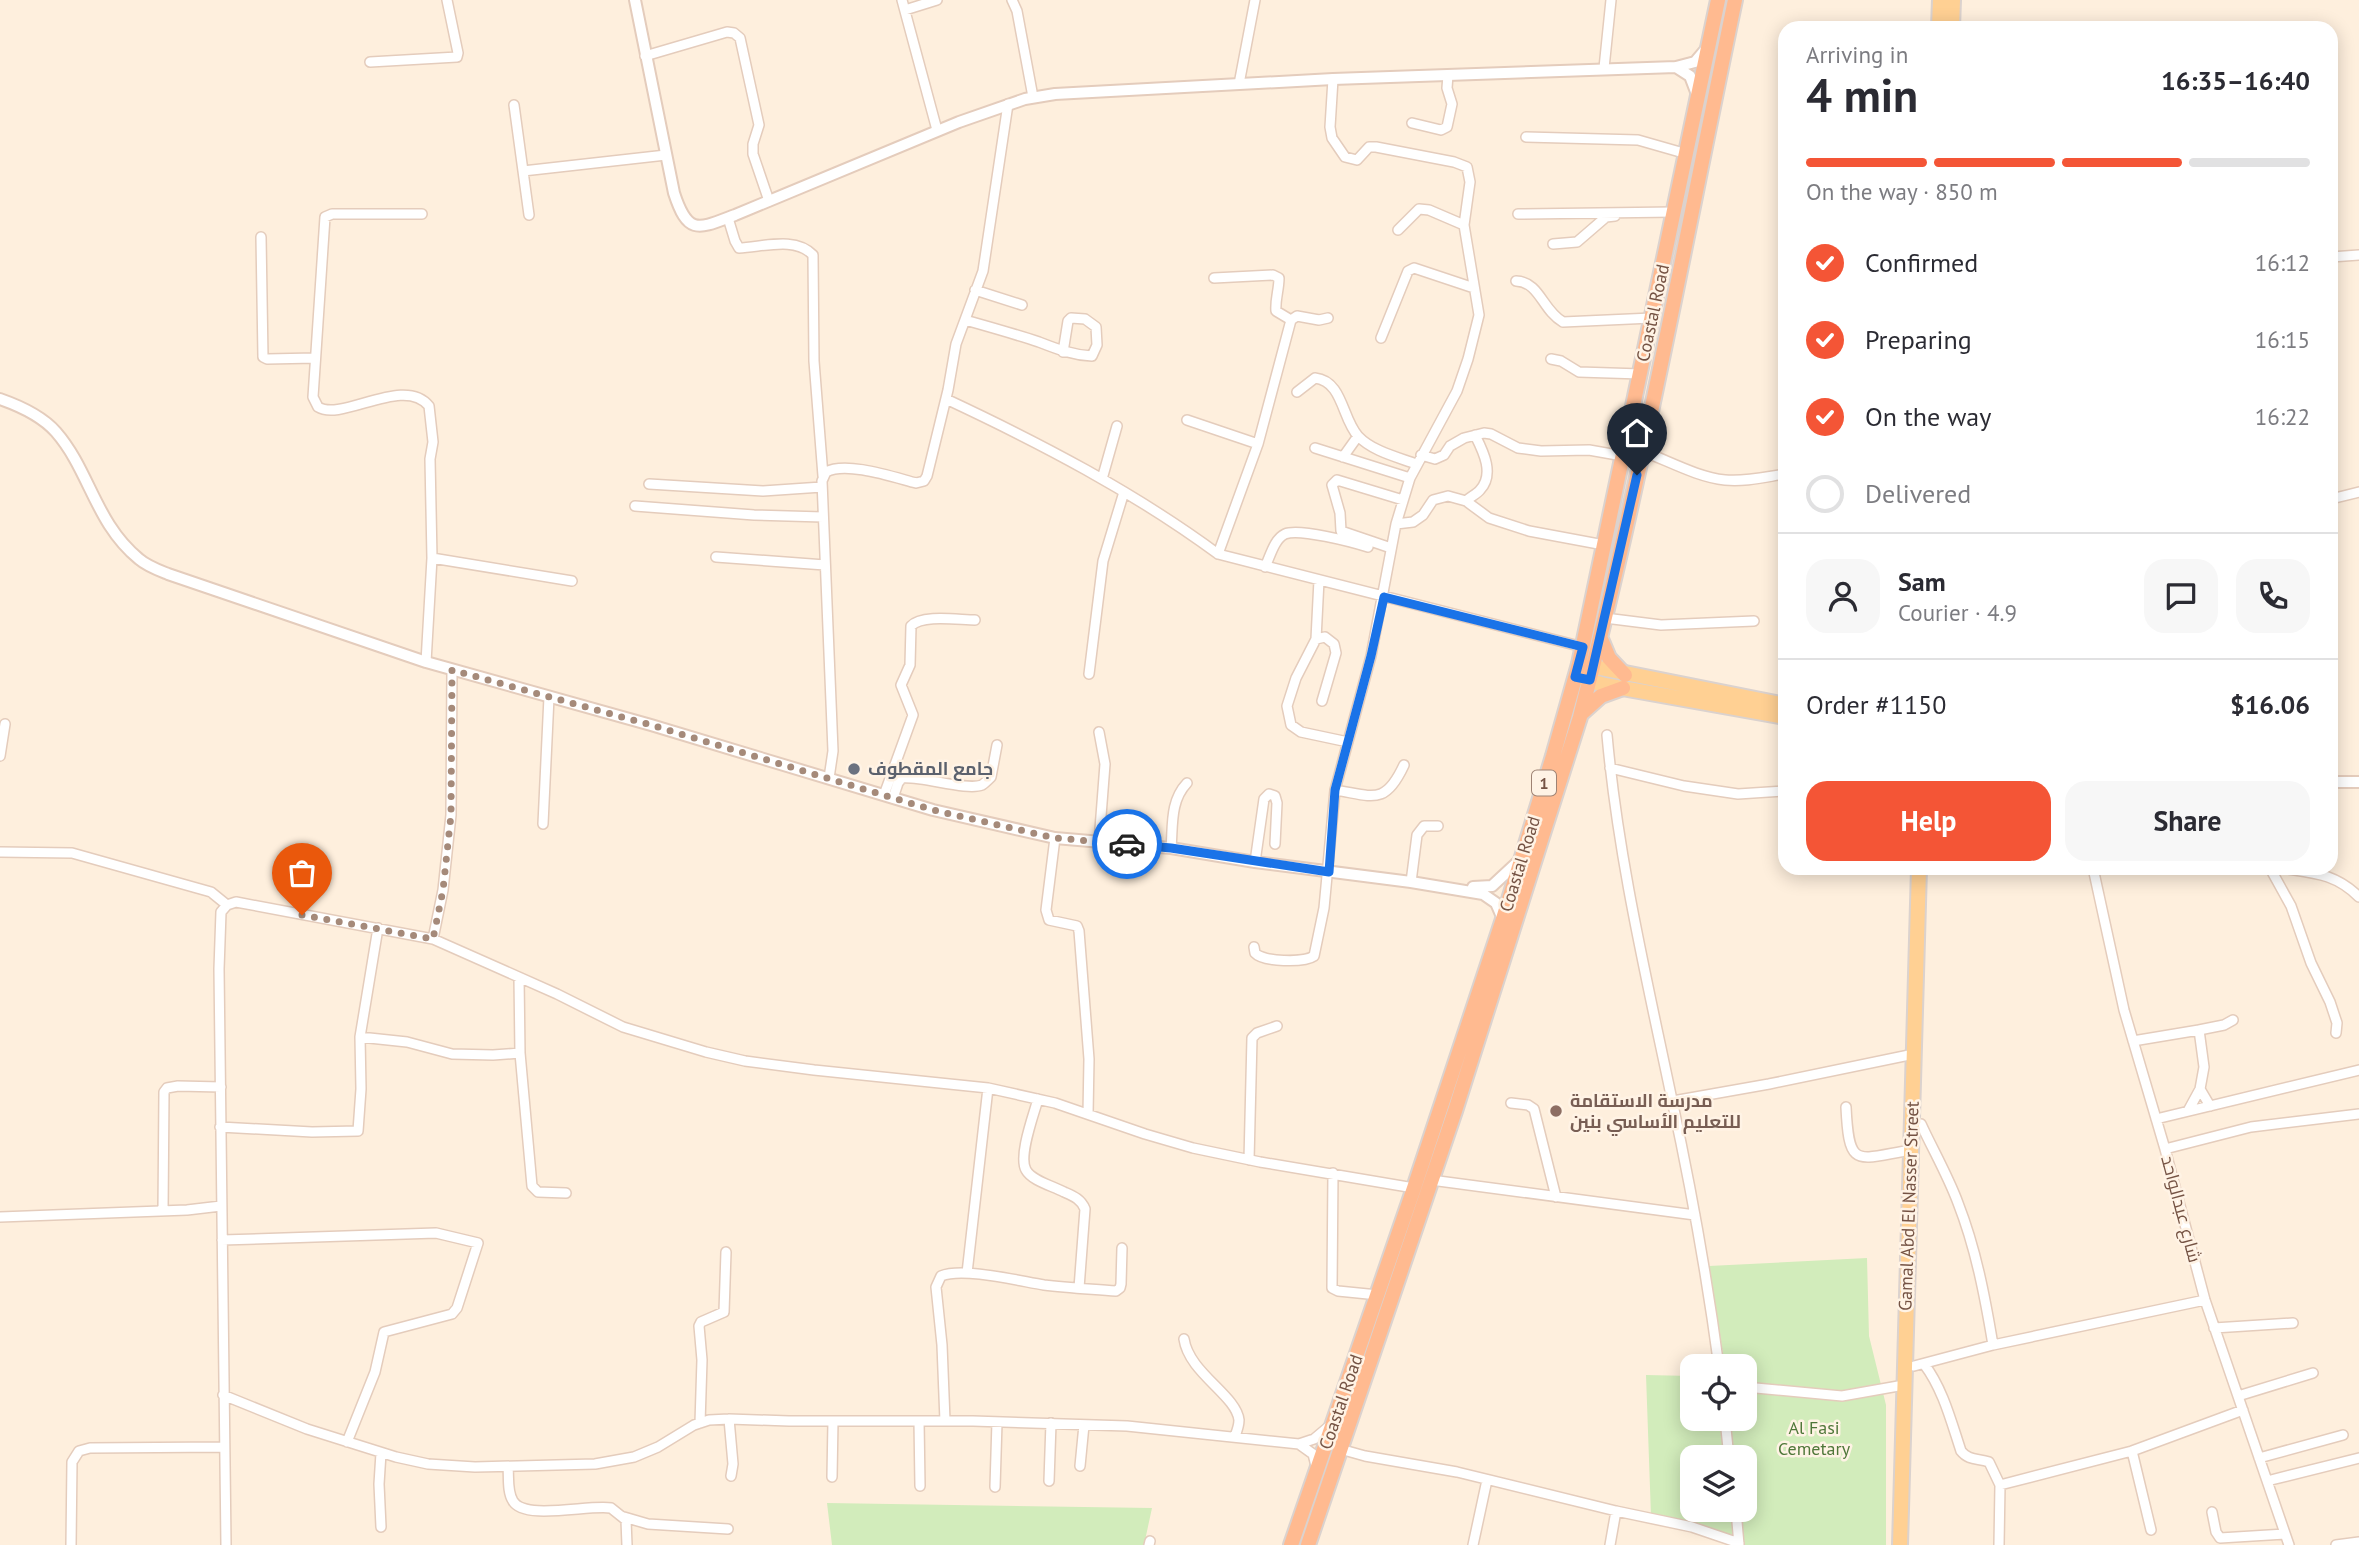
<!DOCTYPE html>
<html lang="en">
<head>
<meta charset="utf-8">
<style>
	:root { --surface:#fff; --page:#f7f7f7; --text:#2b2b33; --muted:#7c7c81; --line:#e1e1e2; --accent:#f45536 }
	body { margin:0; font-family:"PT Sans",Cairo,sans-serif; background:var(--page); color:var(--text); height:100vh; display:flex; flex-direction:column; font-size:26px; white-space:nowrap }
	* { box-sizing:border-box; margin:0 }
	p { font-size:23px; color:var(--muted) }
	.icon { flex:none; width:38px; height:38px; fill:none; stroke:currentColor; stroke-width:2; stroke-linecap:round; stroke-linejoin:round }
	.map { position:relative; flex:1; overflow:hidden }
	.panel { position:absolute; left:1778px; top:21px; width:560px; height:854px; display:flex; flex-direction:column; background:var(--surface); border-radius:21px; box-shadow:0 4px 18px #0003 }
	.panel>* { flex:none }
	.buttons { position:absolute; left:1680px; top:1354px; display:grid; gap:14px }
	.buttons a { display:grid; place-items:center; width:77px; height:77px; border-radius:14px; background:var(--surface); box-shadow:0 4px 18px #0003; font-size:35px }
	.pin { position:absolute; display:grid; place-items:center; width:60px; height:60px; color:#fff; margin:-72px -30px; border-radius:50% 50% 50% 0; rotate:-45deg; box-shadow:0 0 7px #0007 }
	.pin .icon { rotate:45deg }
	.courier { position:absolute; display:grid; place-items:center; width:70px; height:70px; margin:-35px; border:5px solid #1a73e8; border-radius:50%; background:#fff; color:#222; box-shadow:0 2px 9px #0007 }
	.headline em { font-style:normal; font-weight:700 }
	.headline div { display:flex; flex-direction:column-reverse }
	.headline { display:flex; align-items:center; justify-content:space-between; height:119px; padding:0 28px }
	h1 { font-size:46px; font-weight:700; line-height:52px }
	.bar { display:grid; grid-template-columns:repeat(4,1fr); gap:10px 7px; align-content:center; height:84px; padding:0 28px }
	.bar i { height:9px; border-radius:5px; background:var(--line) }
	.bar .current { background:var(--accent) }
	.bar p { grid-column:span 4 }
	.line { display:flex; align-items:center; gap:18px; padding:0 28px; border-top:2px solid var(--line) }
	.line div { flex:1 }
	.round { display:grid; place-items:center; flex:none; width:74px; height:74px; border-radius:21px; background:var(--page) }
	ol { padding:0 28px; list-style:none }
	li { display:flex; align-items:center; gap:21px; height:77px }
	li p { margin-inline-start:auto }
	li .icon { padding:7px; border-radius:50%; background:var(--accent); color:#fff; stroke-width:4 }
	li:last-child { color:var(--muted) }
	li i { width:38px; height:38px; border:4px solid var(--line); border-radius:50% }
	.cta { display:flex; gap:14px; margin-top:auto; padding:14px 28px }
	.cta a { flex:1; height:80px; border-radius:21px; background:var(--accent); color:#fff; font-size:28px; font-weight:700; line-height:80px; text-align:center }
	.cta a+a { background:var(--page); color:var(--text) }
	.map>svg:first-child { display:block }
</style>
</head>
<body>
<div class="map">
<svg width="2359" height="1545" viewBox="0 0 2359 1545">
	<rect width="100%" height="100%" fill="#feefdd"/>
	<path fill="#d2ecbb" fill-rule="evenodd" d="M 1867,1258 L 1869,1336 L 1886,1405 L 1886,1545 L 1730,1545 L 1694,1522 L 1651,1516 L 1646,1375 L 1692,1376 L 1692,1419 L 1745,1419 L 1745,1367 L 1725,1367 L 1709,1266 ZM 1692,1458 L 1745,1458 L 1745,1510 L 1692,1510 Z
		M 827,1503 L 1152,1508 L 1144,1545 L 832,1545 Z"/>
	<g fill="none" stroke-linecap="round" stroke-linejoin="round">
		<defs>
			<path id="minor" d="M 902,0 L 937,130
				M 1012,0 L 1017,11 L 1033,97
				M 905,10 L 937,0
				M 645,56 L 727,32 L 734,33 L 740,38 L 759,125 L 753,144 L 753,154 L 769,201
				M 370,62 L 457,57 L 458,53 L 447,0
				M 1604,68 L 1611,0
				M 1239,84 L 1255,0
				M 514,105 L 529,215
				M 1412,123 L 1441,130 L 1447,127 L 1452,104 L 1447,88 L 1448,75
				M 1526,137 L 1638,140 L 1687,154
				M 523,171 L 666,155
				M 422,214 L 332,214 L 325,217 L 313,397 L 318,407 C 342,422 404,375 429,406 L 433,442 L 430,459 L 432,558 L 426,662
				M 1518,214 L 1674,212
				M 728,218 L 735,241 L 739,248 C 763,247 795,236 813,255 L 814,361 L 823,476
				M 1398,230 L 1419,209 L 1429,210 L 1464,225
				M 261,237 L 263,357 L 267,359 L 315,358
				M 1553,244 L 1577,242 L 1606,217 L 1615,216
				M 2331,257 L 2359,255
				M 1214,278 L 1273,275 L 1279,278 C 1279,290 1275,299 1276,311 L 1291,320
				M 1516,281 C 1540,282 1542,310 1563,322 L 1652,318
				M 975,290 L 1022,305
				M 965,320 C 990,327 1015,334 1039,342 C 1057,349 1072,355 1092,356 L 1097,345 L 1096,327 L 1085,319 L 1071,318 L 1068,321 L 1063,352
				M 1381,338 L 1408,271 L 1414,268 L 1474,288
				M 1551,359 L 1561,361 L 1579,372 L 1641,374
				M 1297,392 L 1315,378 C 1343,381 1342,419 1358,436 C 1372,451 1397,457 1416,464
				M 946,399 C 1040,443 1134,492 1218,554 L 1583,647
				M 1187,420 L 1258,444
				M 1315,448 L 1410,478
				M 1642,451 C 1669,461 1697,477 1725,480 C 1745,482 1765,477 1785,474
				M 1421,455 L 1435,459 L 1444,455 L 1450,446 L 1464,438 L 1484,433 L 1491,434 L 1518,448 L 1541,451 L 1589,450 L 1623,456
				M 1343,457 L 1358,436
				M 1102,479 L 1117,426
				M 649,484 L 763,491 L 822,487
				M 2331,499 L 2359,492
				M 1466,501 C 1470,497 1477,494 1480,490 C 1495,474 1483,451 1475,435
				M 635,506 L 754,515 L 823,517
				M 1396,524 L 1413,522 L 1423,515 L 1433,500 L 1448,496 L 1466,501 L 1489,518 L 1529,531 L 1604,545
				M 1391,548 L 1341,531 L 1340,513 L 1332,485 L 1337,480 L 1403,500
				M 1218,554 L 1258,444 L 1291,320 L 1297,316 L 1319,320 L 1328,318
				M 716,557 L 825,565
				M 432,558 L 572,581
				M 1265,567 C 1270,557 1274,539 1285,534 C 1299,528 1352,542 1368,547
				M 1605,618 L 1661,625 L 1754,621
				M 1316,639 L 1319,580
				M 1089,674 L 1103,561 L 1124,492
				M 1322,701 L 1336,653 L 1334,644 L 1325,637 L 1316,639 L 1296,678 L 1287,706 L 1291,725 L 1301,732 L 1348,742
				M 1099,732 L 1105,764 L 1099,842
				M 1607,735 C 1618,858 1647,980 1672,1100 C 1691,1188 1707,1277 1719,1367
				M 0,756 L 5,724
				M 1610,768 L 1684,786 L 1738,794 L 1785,791
				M 829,778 L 833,751 L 822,481 L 826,472 C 846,461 893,477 916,483 L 924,481 L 927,476 L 948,390 L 956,344 L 983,271 L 1008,104
				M 1335,790 C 1373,796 1385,806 1404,765
				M 884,795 L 913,715 L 901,685 L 910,665 L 911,626 C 922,614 959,620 975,620
				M 893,798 L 898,783 L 902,778 C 922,776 967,791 982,785 C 985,783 988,780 991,777 L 997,745
				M 543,824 L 549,697
				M 1055,838 L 1046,910 L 1049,920 L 1077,926 L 1079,931 L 1089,1059 L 1088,1114
				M 1171,848 C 1173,825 1170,801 1187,783
				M 0,852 L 72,853 L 211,892 L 227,905
				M 1255,862 L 1264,799 L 1269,794 L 1275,796 L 1277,803 L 1275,844
				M 2093,868 L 2124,1010 L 2165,1149 L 2205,1300 L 2289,1545
				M 2270,868 L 2291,906 L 2311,963 L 2330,1002 L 2337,1023 L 2336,1033
				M 2281,868 C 2313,873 2335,873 2359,897
				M 1411,882 L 1417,835 L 1424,826 L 1438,826
				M 433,939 L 443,890 L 451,815 L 452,670
				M 1254,947 L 1255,953 C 1263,962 1304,963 1314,956 L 1324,908 L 1335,790 L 1371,656 L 1396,524 L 1410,478 L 1457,391 L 1468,359 L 1479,315 L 1464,225 L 1470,182 L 1467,167 L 1454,162 L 1376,147 L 1369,147 L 1357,160 L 1345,157 L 1332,138 L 1330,127 L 1333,79
				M 519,978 L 520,1053 L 532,1186 L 538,1192 L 566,1193
				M 360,1037 L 407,1042 L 452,1054 L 493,1055 L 520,1053
				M 2133,1041 L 2199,1030
				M 2200,1089 L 2204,1067 L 2199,1030 L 2224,1025 L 2233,1020
				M 1038,1099 C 1034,1114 1018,1156 1026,1170 C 1032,1181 1053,1186 1064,1192 C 1073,1196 1081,1199 1085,1209 L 1079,1288
				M 1673,1101 L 1769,1084 L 1914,1054
				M 1511,1103 L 1528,1105 L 1534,1109 L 1556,1197
				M 1846,1107 C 1849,1170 1856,1159 1911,1150
				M 2188,1111 L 2200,1089 L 2210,1106
				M 2156,1119 L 2359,1070
				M 1921,1124 C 1933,1150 1948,1176 1958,1203 C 1976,1249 1985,1297 1993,1345
				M 220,1127 L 312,1132 L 358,1131 L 361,1089 L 360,1037 L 378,928
				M 2165,1149 L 2251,1127 L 2359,1114
				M 1249,1160 L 1252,1038 L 1257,1033 L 1277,1026
				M 1333,1173 L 1332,1288 L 1338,1291 L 1378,1295
				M 1431,1180 L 1695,1215
				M 163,1211 L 164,1092 L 167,1088 L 178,1086 L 221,1087
				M 0,1217 L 187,1210 L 221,1206
				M 222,1240 L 436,1233 L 478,1243 L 457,1308 L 452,1314 L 384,1332 L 375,1372 L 347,1442
				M 967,1273 L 988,1088
				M 2214,1328 L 2293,1323
				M 1184,1339 C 1189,1373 1236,1395 1239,1420 C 1239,1426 1237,1431 1235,1436
				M 1924,1364 C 1943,1389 1951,1421 1961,1451 C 1969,1461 1978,1458 1989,1462 L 2000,1485 L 1999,1545
				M 1914,1366 L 1993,1345 L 2205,1300
				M 1745,1387 L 1842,1396 L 1904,1385
				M 223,1395 L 307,1429 L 396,1457 L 428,1464 L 475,1467 L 595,1464 L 634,1457 L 658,1447 L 694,1425 L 709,1420 L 729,1419 L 789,1421 L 973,1421 L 1127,1426 L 1299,1444 L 1314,1439 L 1333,1423
				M 2238,1396 L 2313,1373
				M 729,1419 L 733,1464 L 731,1476
				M 1725,1419 L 1729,1458
				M 919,1421 L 920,1486
				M 945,1421 L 942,1345 L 936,1287 L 941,1276 C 963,1267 1019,1281 1044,1285 C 1068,1288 1092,1289 1116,1291 L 1120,1288 L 1121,1284 L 1122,1248
				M 700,1423 L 702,1360 L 699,1326 L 701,1322 L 724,1312 L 726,1252
				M 1299,1444 L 1313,1454 L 1316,1466
				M 1340,1449 L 1365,1456 L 1457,1472 L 1616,1511 L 1692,1527 L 1739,1543
				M 2132,1451 L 2151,1530
				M 2259,1458 L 2343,1435
				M 1080,1466 L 1084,1425
				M 508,1467 C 509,1477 507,1492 513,1501 C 524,1521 591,1504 611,1508 L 626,1520 L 627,1545
				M 832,1477 L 833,1421
				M 1049,1481 L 1051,1423
				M 2267,1481 L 2359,1458
				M 2000,1485 L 2132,1451 L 2243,1410
				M 995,1487 L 997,1422
				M 1736,1510 L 1739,1545
				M 2212,1512 L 2216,1532 L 2220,1538 L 2285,1534
				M 624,1517 L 648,1524 L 728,1529
				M 381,1527 L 379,1484 L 381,1453
				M 71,1545 L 72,1462 L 79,1451 L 90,1448 L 224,1447
				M 226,1545 L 219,969 L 221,912 L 227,905 L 236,902 L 433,939 L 557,994 L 623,1027 L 706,1052 L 745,1061 L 814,1070 L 988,1088 L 1055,1103 L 1145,1134 L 1193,1148 L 1260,1162 L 1414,1188
				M 1149,1545 L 1150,1541
				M 1473,1545 L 1487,1480
				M 1610,1545 L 1616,1511
				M 2336,1545 L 2359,1542"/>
			<path id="tertiary" d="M 635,0 L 674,193 C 688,236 698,229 735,215 L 959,122 L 1025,99 L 1055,94 L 1333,79 L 1676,67 L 1695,62 L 1706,49
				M 1676,67 L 1690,76 L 1698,97
				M 0,399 C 20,406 42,416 56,432 C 90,471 95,523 139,559 C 147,566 158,570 168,574 L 426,662 L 651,725 L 933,810 L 1055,838 L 1171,848 L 1255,862 L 1411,882 L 1483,894 L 1496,903 L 1503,919
				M 2331,782 L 2359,782
				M 1473,887 L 1492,886 L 1520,860"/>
			<path id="primary" d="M 1939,28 L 1940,0
				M 1952,28 L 1953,0
				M 1580,664 L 1785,705
				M 1580,678 L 1605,685 L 1785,717
				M 1900,1545 L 1919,868"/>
			<path id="trunk" d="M 1601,639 L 1609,658 L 1625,675
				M 1582,713 L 1601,696 L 1623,688
				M 1291,1545 L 1414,1188 L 1503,919 L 1553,756 L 1579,664 L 1718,0
				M 1308,1545 L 1455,1111 L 1580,717 C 1642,480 1685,239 1735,0"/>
		</defs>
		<use href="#minor" stroke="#e4ccbc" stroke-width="12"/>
		<use href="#tertiary" stroke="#e4ccbc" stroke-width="14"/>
		<use href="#primary" stroke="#dbd2ce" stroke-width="18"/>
		<use href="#trunk" stroke="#dbd2ce" stroke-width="18"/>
		<use href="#minor" stroke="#fff" stroke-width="9"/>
		<use href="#tertiary" stroke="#fff" stroke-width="10"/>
		<use href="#primary" stroke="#ffd093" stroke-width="14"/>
		<use href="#trunk" stroke="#ffba90" stroke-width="14"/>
	</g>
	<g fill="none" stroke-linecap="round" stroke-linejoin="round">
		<path stroke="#a58a7a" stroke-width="7" stroke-dasharray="0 12.6" d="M 302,915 L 433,939 L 443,890 L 451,815 L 452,670 L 651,725 L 933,810 L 1055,838 L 1127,844"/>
		<path stroke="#1a73e8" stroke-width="9" d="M 1127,844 L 1171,848 L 1329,872 L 1335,790 L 1371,656 L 1384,597 L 1583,647 L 1575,677 L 1590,680 L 1637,475"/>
	</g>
	<circle fill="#6b7280" stroke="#fff3e5" stroke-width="2.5" cx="854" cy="769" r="7"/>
	<circle fill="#8d6e63" stroke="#fff3e5" stroke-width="2.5" cx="1556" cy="1111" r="7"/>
	<g text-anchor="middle" stroke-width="5" stroke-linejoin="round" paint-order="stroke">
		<rect fill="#fff3e5" stroke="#9e8374" stroke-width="2" x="1532" y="770.5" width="24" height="25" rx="5"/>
		<g font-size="16" font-weight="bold" fill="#755344">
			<text x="1544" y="789">1</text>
		</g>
		<g font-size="18" fill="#755344" stroke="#fff3e5">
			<text transform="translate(1653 313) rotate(-78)" y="6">Coastal Road</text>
			<text transform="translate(1520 864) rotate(-73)" y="6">Coastal Road</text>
			<text transform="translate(1909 1206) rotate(-88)" y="6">Gamal Abd El Nasser Street</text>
			<text transform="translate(2181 1209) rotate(75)" y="6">شارع عبدالواحد</text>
			<text transform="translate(1341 1402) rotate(-71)" y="6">Coastal Road</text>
		</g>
		<g font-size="18" font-weight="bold" fill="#5b616d" stroke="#fff3e5" text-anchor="start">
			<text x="868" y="775">جامع المقطوف</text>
		</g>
		<g font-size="18" font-weight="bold" fill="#785e54" stroke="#fff3e5" text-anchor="start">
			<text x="1570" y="1107">مدرسة الاستقامة<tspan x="1570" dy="21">للتعليم الأساسي بنين</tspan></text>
		</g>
		<g font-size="18" fill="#4f7739" stroke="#fff3e5">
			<text x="1814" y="1434">Al Fasi<tspan x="1814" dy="21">Cemetary</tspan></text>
		</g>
	</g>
</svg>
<div class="buttons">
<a><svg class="icon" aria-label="locate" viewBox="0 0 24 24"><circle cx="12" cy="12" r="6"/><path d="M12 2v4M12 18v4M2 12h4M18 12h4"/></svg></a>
<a><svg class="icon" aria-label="layers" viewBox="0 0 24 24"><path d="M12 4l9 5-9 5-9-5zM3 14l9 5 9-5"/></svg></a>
</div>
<div class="pin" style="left:302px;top:915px;background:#ea580c"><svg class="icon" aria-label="bag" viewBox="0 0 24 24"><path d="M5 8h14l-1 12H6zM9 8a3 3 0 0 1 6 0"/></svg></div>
<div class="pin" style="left:1637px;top:475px;background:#1f2937"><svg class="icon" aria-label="home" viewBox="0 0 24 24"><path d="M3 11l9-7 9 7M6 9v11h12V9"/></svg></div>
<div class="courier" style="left:1127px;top:844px"><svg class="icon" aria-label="car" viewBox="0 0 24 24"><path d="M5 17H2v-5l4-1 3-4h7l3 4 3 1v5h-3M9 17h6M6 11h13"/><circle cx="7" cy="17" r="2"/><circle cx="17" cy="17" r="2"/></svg></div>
<section class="panel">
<div class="headline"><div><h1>4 min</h1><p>Arriving in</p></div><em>16:35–16:40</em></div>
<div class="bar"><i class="current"></i><i class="current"></i><i class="current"></i><i></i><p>On the way · 850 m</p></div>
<ol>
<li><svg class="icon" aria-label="check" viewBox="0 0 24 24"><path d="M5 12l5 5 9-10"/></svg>Confirmed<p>16:12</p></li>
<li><svg class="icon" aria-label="check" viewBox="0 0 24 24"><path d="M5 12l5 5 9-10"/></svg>Preparing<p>16:15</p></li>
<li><svg class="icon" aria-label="check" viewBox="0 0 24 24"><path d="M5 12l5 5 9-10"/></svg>On the way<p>16:22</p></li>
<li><i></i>Delivered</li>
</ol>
<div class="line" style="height:126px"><a class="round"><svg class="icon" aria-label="person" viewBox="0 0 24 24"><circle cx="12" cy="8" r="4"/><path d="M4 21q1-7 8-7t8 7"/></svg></a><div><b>Sam</b><p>Courier · 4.9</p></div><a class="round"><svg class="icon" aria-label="chat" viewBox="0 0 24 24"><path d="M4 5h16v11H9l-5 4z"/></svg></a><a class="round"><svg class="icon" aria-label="phone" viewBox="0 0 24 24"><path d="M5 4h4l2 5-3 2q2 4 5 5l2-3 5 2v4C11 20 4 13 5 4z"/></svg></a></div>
<div class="line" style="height:91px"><div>Order #1150</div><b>$16.06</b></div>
<div class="cta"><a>Help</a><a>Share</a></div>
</section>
</div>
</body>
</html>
